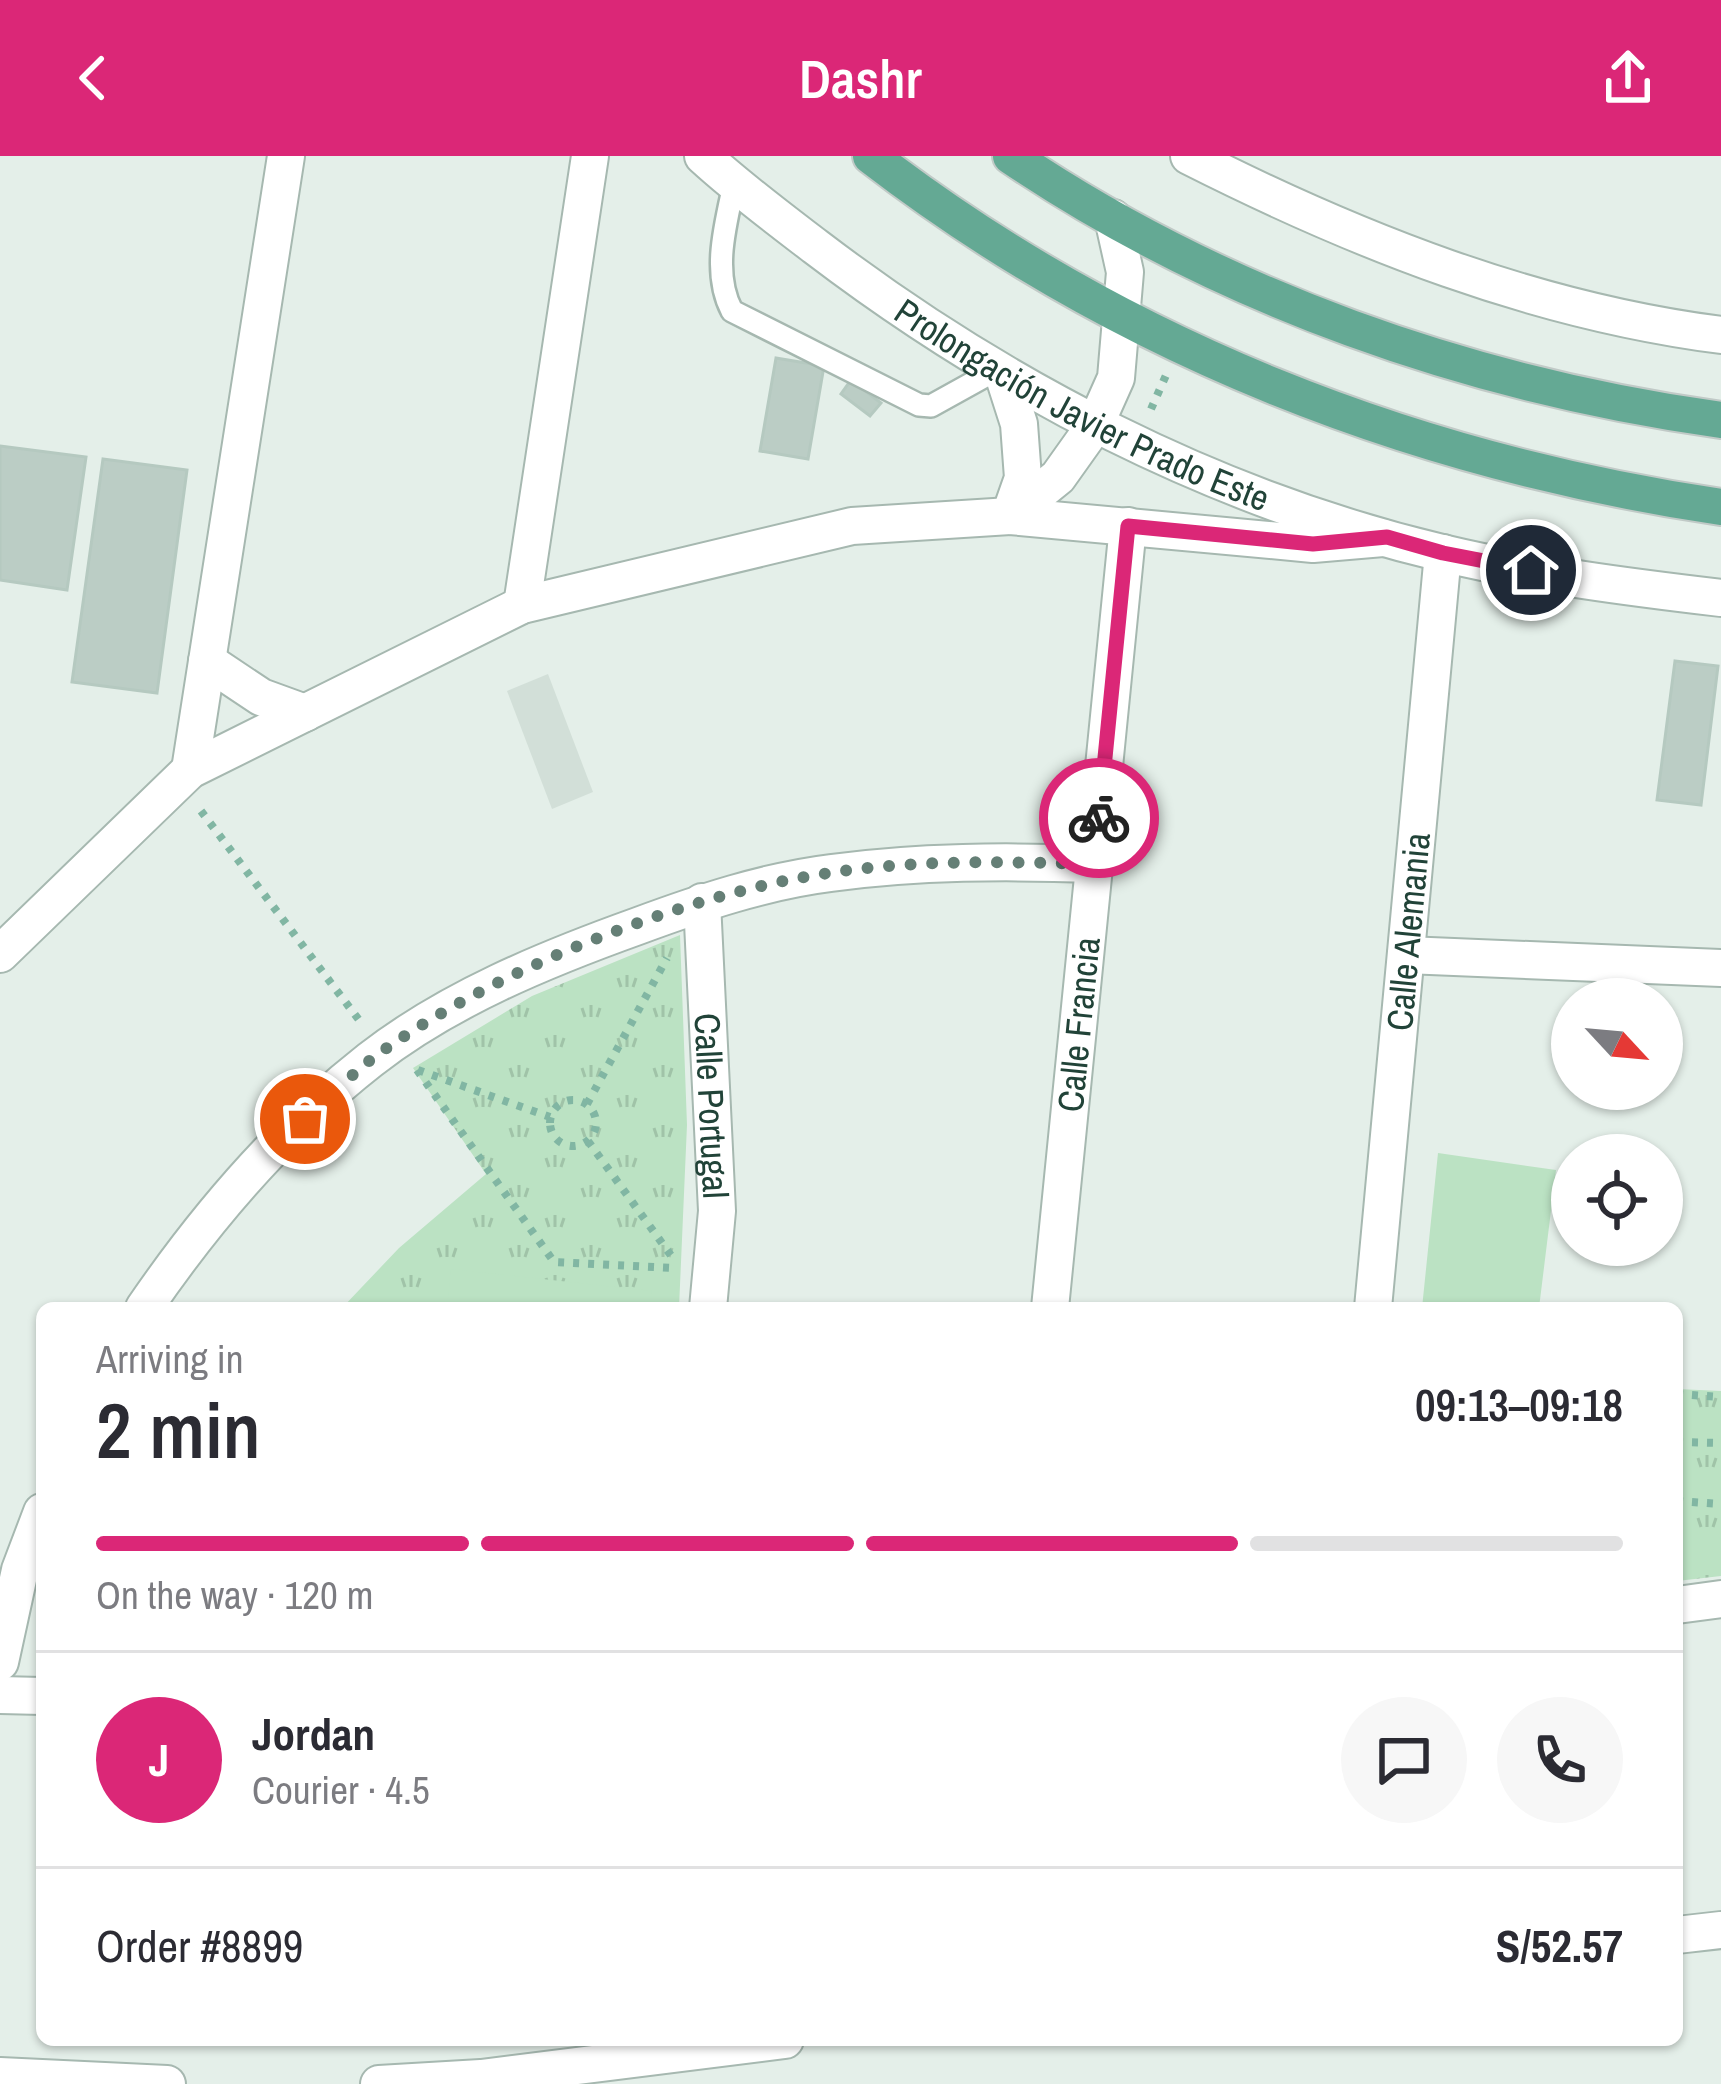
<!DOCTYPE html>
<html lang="en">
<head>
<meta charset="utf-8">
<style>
	:root { --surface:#fff; --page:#f7f7f7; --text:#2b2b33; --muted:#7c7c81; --line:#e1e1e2; --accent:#db2777 }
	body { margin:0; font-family:"Archivo Narrow",sans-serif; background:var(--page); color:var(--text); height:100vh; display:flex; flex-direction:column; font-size:45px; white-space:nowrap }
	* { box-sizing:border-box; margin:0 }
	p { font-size:39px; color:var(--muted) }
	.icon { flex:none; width:66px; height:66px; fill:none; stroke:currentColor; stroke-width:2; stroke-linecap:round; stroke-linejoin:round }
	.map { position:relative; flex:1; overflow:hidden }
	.details { position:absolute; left:36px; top:1146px; width:1647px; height:744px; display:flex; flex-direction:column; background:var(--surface); border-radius:18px; box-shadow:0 3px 9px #0004 }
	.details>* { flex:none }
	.needle { width:78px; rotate:116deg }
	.buttons { position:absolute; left:1551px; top:822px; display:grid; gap:24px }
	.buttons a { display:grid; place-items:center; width:132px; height:132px; border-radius:50%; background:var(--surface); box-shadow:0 3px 9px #0004; font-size:60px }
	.pin { position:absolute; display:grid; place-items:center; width:102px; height:102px; color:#fff; margin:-51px; border:6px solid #fff; border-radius:50%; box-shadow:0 3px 12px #0007 }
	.courier { position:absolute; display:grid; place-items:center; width:120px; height:120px; margin:-60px; border:9px solid #db2777; border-radius:50%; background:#fff; color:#222; box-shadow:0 3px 15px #0007 }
	.overview em { font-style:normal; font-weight:600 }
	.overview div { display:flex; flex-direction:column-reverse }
	.overview { display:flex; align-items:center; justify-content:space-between; height:204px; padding:0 60px }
	h1 { font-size:78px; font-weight:600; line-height:90px }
	.bar { display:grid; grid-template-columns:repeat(4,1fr); gap:18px 12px; align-content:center; height:144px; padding:0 60px }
	.bar i { height:15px; border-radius:9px; background:var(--line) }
	.bar .selected { background:var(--accent) }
	.bar p { grid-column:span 4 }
	.line { display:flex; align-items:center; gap:30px; padding:0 60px; border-top:3px solid var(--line) }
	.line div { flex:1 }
	.round { display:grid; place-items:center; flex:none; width:126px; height:126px; border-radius:63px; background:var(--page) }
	header { display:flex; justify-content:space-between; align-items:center; height:156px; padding:0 60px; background:var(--accent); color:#fff; font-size:54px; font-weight:600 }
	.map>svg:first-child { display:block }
</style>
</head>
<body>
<header><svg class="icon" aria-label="back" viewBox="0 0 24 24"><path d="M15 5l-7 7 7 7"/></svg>Dashr<svg class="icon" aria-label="share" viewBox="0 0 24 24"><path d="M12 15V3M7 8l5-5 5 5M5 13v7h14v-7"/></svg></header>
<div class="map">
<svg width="1721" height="1928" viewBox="0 0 1721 1928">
	<defs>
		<pattern id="grass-tufts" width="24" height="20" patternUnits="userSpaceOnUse" patternTransform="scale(3)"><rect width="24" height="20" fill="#bbe2c3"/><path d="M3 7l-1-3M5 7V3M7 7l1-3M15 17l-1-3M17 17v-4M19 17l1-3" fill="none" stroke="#a0c3a8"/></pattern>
	</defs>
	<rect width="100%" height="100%" fill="#e4efe9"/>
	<path fill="#d2dfd8" d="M 548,518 L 593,636 L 552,653 L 507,535 Z"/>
	<path fill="url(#grass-tufts)" d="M 680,779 L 687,969 L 679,1152 L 342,1152 L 399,1092 L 486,1018 L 413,912 L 532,840 Z
		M 1677,1233 L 1721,1235 L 1721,1420 L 1677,1425 Z"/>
	<path fill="#bbe2c3" d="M 1438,997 L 1556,1014 L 1539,1152 L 1422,1152 Z
		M 451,1113 L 652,1135 L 651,1152 L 447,1152 Z"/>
	<path fill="#bbcdc5" stroke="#b5c9c0" stroke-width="3" d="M 776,202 L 824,210 L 808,303 L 760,295 Z
		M 851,224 L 881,247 L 870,260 L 841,238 Z
		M 0,290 L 86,301 L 67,434 L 0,424 Z
		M 103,303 L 187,314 L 157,537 L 72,526 Z
		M 1675,505 L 1718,510 L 1701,649 L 1657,644 Z"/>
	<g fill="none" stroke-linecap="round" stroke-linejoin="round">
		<defs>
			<path id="service" d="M 734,29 C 725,70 712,117 732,155 L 919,249 L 931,250 L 996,214"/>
			<g id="minor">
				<path d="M 1010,360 L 1313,388 L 1383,382"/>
				<path d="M 522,449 L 590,0"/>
				<path d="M 207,505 L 261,541 L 305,557"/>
				<path d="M 190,614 L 286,0"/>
				<path id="s1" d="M 702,746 L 717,1055 L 708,1152"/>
				<path d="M 1406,799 L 1721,812"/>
				<path d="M 144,1152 C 207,1060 282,973 370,904 C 448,843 546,803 638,770 C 700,747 766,725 831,717 C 919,705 1007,705 1095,708"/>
				<path id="s2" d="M 1050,1152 L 1128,370"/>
				<path id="s3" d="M 1373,1152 L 1443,397"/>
				<path d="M 1677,1449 L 1721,1443"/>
				<path d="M 0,1506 L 20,1414 L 42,1356"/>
				<path d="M 0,1539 L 42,1540"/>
			</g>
			<g id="tertiary">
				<path id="s4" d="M 703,0 C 739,33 778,62 816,91 C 1001,232 1215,343 1442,397 C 1534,419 1628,431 1721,442"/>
				<path d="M 1189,0 C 1357,85 1534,155 1721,179"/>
				<path d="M 1003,218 L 1019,268 L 1023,322 L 1010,359"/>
				<path d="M 0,798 L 190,614 L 522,449 L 852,370 L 1010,360 L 1058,321 L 1095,269 L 1116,222 L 1125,116 L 1113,62"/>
				<path d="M 1677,1779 L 1721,1774"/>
				<path d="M 0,1920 L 167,1928"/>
				<path d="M 379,1928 L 481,1922 L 785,1884"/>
			</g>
			<path id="primary" d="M 871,0 C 1119,191 1412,305 1721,351
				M 1011,0 C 1221,142 1471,229 1721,264"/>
		</defs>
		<use href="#service" stroke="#a6b8b0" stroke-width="26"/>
		<use href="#minor" stroke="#a6b8b0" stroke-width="40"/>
		<use href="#tertiary" stroke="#a6b8b0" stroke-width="40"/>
		<use href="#primary" stroke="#c1cac7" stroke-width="40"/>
		<path stroke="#81b6a3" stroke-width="8" stroke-dasharray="6 9" stroke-linecap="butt" d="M 1151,253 L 1167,217
			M 201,655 L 362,868
			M 417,914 L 554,1106 L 675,1112
			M 418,914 L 550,961
			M550 967a23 23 0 1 1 46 0a23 23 0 1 1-46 0Z
			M 587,948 L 667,802
			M 588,985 L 675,1105
			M 1677,1238 L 1721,1241
			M 1677,1286 L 1721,1287
			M 1677,1345 L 1721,1348"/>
		<use href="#service" stroke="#fff" stroke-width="21"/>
		<use href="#minor" stroke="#fff" stroke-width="36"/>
		<use href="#tertiary" stroke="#fff" stroke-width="36"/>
		<use href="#primary" stroke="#64a994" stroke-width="36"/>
	</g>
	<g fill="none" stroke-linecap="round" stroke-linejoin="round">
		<path stroke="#657f76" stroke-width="12" stroke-dasharray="0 21.6" d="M 305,963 C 327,943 349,921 373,902 C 490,815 685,738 829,717 C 917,703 1007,706 1095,708 L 1099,662"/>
		<path stroke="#db2777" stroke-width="15" d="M 1099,662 L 1128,370 L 1313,388 L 1387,381 L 1443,397 L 1531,414"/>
	</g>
	<g text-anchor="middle" stroke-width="12" stroke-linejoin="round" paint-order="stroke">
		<g font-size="36" fill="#214338" stroke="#f5fbf7">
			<text dy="13" stroke="none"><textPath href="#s4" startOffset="456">Prolongación Javier Prado Este</textPath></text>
			<text dy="13" stroke="none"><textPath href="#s3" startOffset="378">Calle Alemania</textPath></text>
			<text dy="13" stroke="none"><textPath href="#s2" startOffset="285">Calle Francia</textPath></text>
			<text dy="13" stroke="none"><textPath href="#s1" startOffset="204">Calle Portugal</textPath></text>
		</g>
	</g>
</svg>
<div class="buttons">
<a><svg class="needle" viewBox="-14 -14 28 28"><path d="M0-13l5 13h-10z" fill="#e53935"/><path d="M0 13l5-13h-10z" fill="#7c7c81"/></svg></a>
<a><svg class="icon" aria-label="locate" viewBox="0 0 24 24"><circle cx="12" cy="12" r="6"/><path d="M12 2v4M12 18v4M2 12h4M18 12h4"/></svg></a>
</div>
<div class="pin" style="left:305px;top:963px;background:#ea580c"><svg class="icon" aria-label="bag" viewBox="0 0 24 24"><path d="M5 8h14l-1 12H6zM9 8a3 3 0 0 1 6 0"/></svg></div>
<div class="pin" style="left:1531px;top:414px;background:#1f2937"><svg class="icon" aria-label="home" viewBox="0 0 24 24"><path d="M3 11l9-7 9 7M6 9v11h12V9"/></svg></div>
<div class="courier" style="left:1099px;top:662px"><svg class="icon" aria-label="bike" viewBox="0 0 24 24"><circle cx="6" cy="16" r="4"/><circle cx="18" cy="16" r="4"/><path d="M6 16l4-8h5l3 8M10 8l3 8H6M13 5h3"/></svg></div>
<section class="details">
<div class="overview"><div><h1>2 min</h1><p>Arriving in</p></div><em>09:13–09:18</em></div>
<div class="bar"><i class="selected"></i><i class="selected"></i><i class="selected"></i><i></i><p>On the way · 120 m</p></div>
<div class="line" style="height:216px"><b class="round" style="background:var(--accent);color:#fff">J</b><div><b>Jordan</b><p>Courier · 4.5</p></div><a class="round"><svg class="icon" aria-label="chat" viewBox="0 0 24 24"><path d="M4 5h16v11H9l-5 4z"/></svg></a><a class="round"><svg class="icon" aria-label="phone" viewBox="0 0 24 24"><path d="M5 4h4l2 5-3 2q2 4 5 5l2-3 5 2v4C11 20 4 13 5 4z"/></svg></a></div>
<div class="line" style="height:156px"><div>Order #8899</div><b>S/52.57</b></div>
</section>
</div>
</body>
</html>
